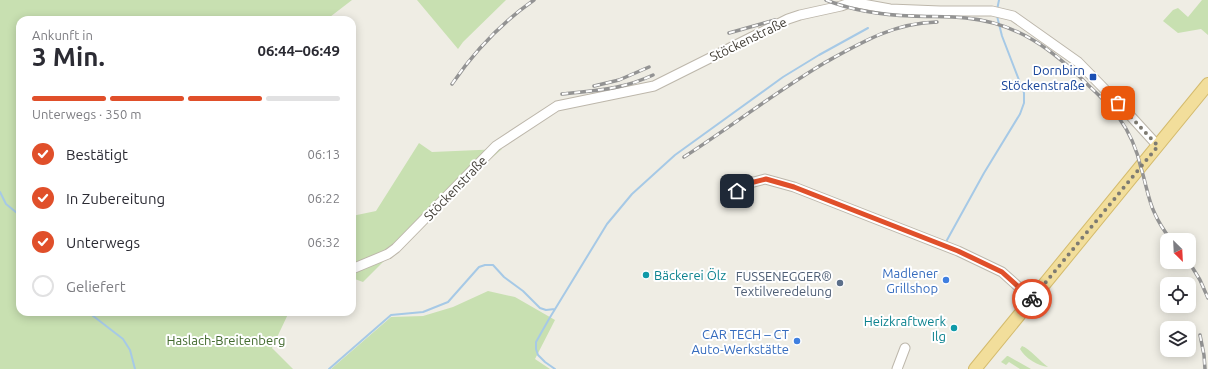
<!DOCTYPE html>
<html lang="de">
<head>
<meta charset="utf-8">
<style>
	:root { --surface:#fff; --page:#f7f7f7; --text:#2b2b33; --muted:#7c7c81; --line:#e1e1e2; --accent:#e04f2a }
	body { margin:0; font-family:Ubuntu,sans-serif; background:var(--page); color:var(--text); height:100vh; display:flex; flex-direction:column; font-size:15px; white-space:nowrap }
	* { box-sizing:border-box; margin:0 }
	p { font-size:13px; color:var(--muted) }
	.icon { flex:none; width:22px; height:22px; fill:none; stroke:currentColor; stroke-width:2; stroke-linecap:round; stroke-linejoin:round }
	.map { position:relative; flex:1; overflow:hidden }
	.details { position:absolute; left:16px; top:16px; width:340px; height:300px; display:flex; flex-direction:column; background:var(--surface); border-radius:12px; box-shadow:0 2px 10px #0003 }
	.details>* { flex:none }
	.needle { width:26px; rotate:156deg }
	.controls { position:absolute; left:1160px; top:233px; display:grid; gap:8px }
	.controls a { display:grid; place-items:center; width:36px; height:36px; border-radius:8px; background:var(--surface); box-shadow:0 2px 10px #0003; font-size:20px }
	.pin { position:absolute; display:grid; place-items:center; width:34px; height:34px; color:#fff; margin:-17px; border-radius:8px; box-shadow:0 2px 6px #0006 }
	.courier { position:absolute; display:grid; place-items:center; width:40px; height:40px; margin:-20px; border:3px solid #e04f2a; border-radius:50%; background:#fff; color:#222; box-shadow:0 1px 5px #0007 }
	.overview em { font-style:normal; font-weight:600 }
	.overview div { display:flex; flex-direction:column-reverse }
	.overview { display:flex; align-items:center; justify-content:space-between; height:68px; padding:0 16px }
	h1 { font-size:26px; font-weight:600; line-height:30px }
	.bar { display:grid; grid-template-columns:repeat(4,1fr); gap:6px 4px; align-content:center; height:48px; padding:0 16px }
	.bar i { height:5px; border-radius:3px; background:var(--line) }
	.bar .active { background:var(--accent) }
	.bar p { grid-column:span 4 }
	ol { padding:0 16px; list-style:none }
	li { display:flex; align-items:center; gap:12px; height:44px }
	li p { margin-inline-start:auto }
	li .icon { padding:4px; border-radius:50%; background:var(--accent); color:#fff; stroke-width:4 }
	li:last-child { color:var(--muted) }
	li i { width:22px; height:22px; border:2px solid var(--line); border-radius:50% }
	.map>svg:first-child { display:block }
</style>
</head>
<body>
<div class="map">
<svg width="1208" height="369" viewBox="0 0 1208 369">
	<rect width="100%" height="100%" fill="#efede4"/>
	<path fill="#c8e0b1" d="M 0,0 L 352,0 L 326,20 L 20,20 L 20,312 L 289,312 L 272,348 L 293,369 L 0,369 Z
		M 417,0 L 506,0 L 463,42 L 458,49 Z
		M 1202,0 L 1208,0 L 1208,35 L 1201,29 L 1178,33 L 1163,21 L 1173,10 L 1178,8 L 1188,17 Z
		M 419,143 L 432,152 L 502,149 L 456,189 L 363,282 L 352,278 L 352,216 L 376,211 Z
		M 488,291 L 515,297 L 555,320 L 535,359 L 550,369 L 331,369 L 391,317 L 423,316 L 453,307 Z
		M 1022,346 C 1029,348 1041,362 1048,367 C 1038,366 1025,358 1020,349 Z
		M 1007,356 L 1008,356 L 1031,369 L 1020,369 L 1009,362 L 1006,365 L 1001,362 Z"/>
	<g fill="none" stroke-linecap="round" stroke-linejoin="round">
		<path stroke="#a6c9e6" stroke-width="2" d="M 997,10 L 999,0
			M 0,192 L 6,204 L 17,213 L 20,218
			M 947,240 L 984,173 L 1020,114 L 1024,103 L 1024,93 L 1002,36 L 998,20 L 997,15
			M 88,312 L 123,339 L 130,350 L 135,369
			M 329,369 L 391,315 L 423,312 L 448,302 L 479,267 L 485,265 L 493,265 L 504,277 L 523,291 L 540,308 L 546,310 L 555,309
			M 555,369 L 545,362 L 538,355 L 536,349 L 536,342 L 549,319 L 607,224 L 632,194 L 675,155 L 783,77 L 819,55 L 868,28"/>
		<defs>
			<path id="minor" d="M 737,191 L 750,183 L 765,179 L 794,187 L 958,251 L 1002,272 L 1032,299
				M 352,269 L 388,254 L 396,248 L 496,146 L 557,106 L 654,86 L 788,19 L 800,15 L 841,6 L 852,2 L 890,9 L 940,11 L 992,11 L 1013,16 L 1078,62 L 1126,111 L 1158,146
				M 897,369 L 905,348"/>
			<path id="major" d="M 975,369 L 1208,84"/>
		</defs>
		<use href="#minor" stroke="#bdb7ab" stroke-width="11"/>
		<use href="#major" stroke="#d4bb6d" stroke-width="14"/>
		<use href="#minor" stroke="#fff" stroke-width="9"/>
		<use href="#major" stroke="#f2de9b" stroke-width="12"/>
		<defs>
			<path id="rail" d="M 826,0 C 854,11 882,15 912,16 C 930,17 948,16 966,18 C 1018,23 1053,50 1088,85 C 1099,95 1110,106 1119,118 C 1130,133 1137,150 1141,168 C 1146,183 1148,200 1155,214 C 1159,223 1165,232 1171,240
				M 729,33 L 775,20
				M 452,84 C 474,52 501,23 534,0
				M 594,86 L 619,80 L 649,67
				M 562,94 C 596,90 621,90 653,75
				M 684,157 C 732,126 777,91 826,62 C 862,42 894,23 937,22
				M 1189,262 L 1200,280 L 1208,298
				M 1200,335 L 1204,355 L 1205,369"/>
		</defs>
		<use href="#rail" stroke="#939393" stroke-width="3.5"/>
		<use href="#rail" stroke="#fff" stroke-width="2" stroke-dasharray="6" stroke-linecap="butt"/>
	</g>
	<g fill="none" stroke-linecap="round" stroke-linejoin="round">
		<path stroke="#7e7b72" stroke-width="4" stroke-dasharray="0 7.2" d="M 1032,299 L 1158,146 L 1118,103"/>
		<path stroke="#e04f2a" stroke-width="5" d="M 737,191 L 750,183 L 766,179 L 794,187 L 958,251 L 1002,272 L 1032,299"/>
	</g>
	<rect fill="#1a4fb4" stroke="#fff" stroke-width="1.5" x="1089" y="73" width="8" height="8" rx="2"/>
	<g fill="#0f9aa8" stroke="#fff" stroke-width="1.5">
		<circle cx="646" cy="275" r="4"/>
		<circle cx="954" cy="328" r="4"/>
	</g>
	<g fill="#3f7fe0" stroke="#fff" stroke-width="1.5">
		<circle cx="946" cy="280" r="4"/>
		<circle cx="797" cy="341" r="4"/>
	</g>
	<circle fill="#5c6f8a" stroke="#fff" stroke-width="1.5" cx="840" cy="283" r="4"/>
	<g text-anchor="middle" stroke-width="4" stroke-linejoin="round" paint-order="stroke">
		<g font-size="13" fill="#413d35" stroke="#fff">
			<text transform="translate(748 39) rotate(-26)" y="5">Stöckenstraße</text>
			<text transform="translate(455 188) rotate(-46)" y="5">Stöckenstraße</text>
		</g>
		<g font-size="13" fill="#164399" stroke="#fff" text-anchor="end">
			<text x="1085" y="75">Dornbirn<tspan x="1085" dy="15">Stöckenstraße</tspan></text>
		</g>
		<g font-size="13" fill="#366cbe" stroke="#fff" text-anchor="end">
			<text x="938" y="278">Madlener<tspan x="938" dy="15">Grillshop</tspan></text>
			<text x="789" y="339">CAR TECH – CT<tspan x="789" dy="15">Auto-Werkstätte</tspan></text>
		</g>
		<g font-size="13" fill="#0d838f" stroke="#fff" text-anchor="start">
			<text x="654" y="280">Bäckerei Ölz</text>
			<text x="946" y="326" text-anchor="end">Heizkraftwerk<tspan x="946" dy="15">Ilg</tspan></text>
		</g>
		<g font-size="13" fill="#4e5e75" stroke="#fff" text-anchor="end">
			<text x="832" y="281">FUSSENEGGER®<tspan x="832" dy="15">Textilveredelung</tspan></text>
		</g>
		<g font-size="13" fill="#436b2f" stroke="#fff">
			<text x="226" y="345">Haslach-Breitenberg</text>
		</g>
	</g>
</svg>
<div class="controls">
<a><svg class="needle" viewBox="-14 -14 28 28"><path d="M0-13l5 13h-10z" fill="#e53935"/><path d="M0 13l5-13h-10z" fill="#7c7c81"/></svg></a>
<a><svg class="icon" aria-label="locate" viewBox="0 0 24 24"><circle cx="12" cy="12" r="6"/><path d="M12 2v4M12 18v4M2 12h4M18 12h4"/></svg></a>
<a><svg class="icon" aria-label="layers" viewBox="0 0 24 24"><path d="M12 4l9 5-9 5-9-5zM3 14l9 5 9-5"/></svg></a>
</div>
<div class="pin" style="left:1118px;top:103px;background:#ea580c"><svg class="icon" aria-label="bag" viewBox="0 0 24 24"><path d="M5 8h14l-1 12H6zM9 8a3 3 0 0 1 6 0"/></svg></div>
<div class="pin" style="left:737px;top:191px;background:#1f2937"><svg class="icon" aria-label="home" viewBox="0 0 24 24"><path d="M3 11l9-7 9 7M6 9v11h12V9"/></svg></div>
<div class="courier" style="left:1032px;top:299px"><svg class="icon" aria-label="bike" viewBox="0 0 24 24"><circle cx="6" cy="16" r="4"/><circle cx="18" cy="16" r="4"/><path d="M6 16l4-8h5l3 8M10 8l3 8H6M13 5h3"/></svg></div>
<section class="details">
<div class="overview"><div><h1>3 Min.</h1><p>Ankunft in</p></div><em>06:44–06:49</em></div>
<div class="bar"><i class="active"></i><i class="active"></i><i class="active"></i><i></i><p>Unterwegs · 350 m</p></div>
<ol>
<li><svg class="icon" aria-label="check" viewBox="0 0 24 24"><path d="M5 12l5 5 9-10"/></svg>Bestätigt<p>06:13</p></li>
<li><svg class="icon" aria-label="check" viewBox="0 0 24 24"><path d="M5 12l5 5 9-10"/></svg>In Zubereitung<p>06:22</p></li>
<li><svg class="icon" aria-label="check" viewBox="0 0 24 24"><path d="M5 12l5 5 9-10"/></svg>Unterwegs<p>06:32</p></li>
<li><i></i>Geliefert</li>
</ol>
</section>
</div>
</body>
</html>
